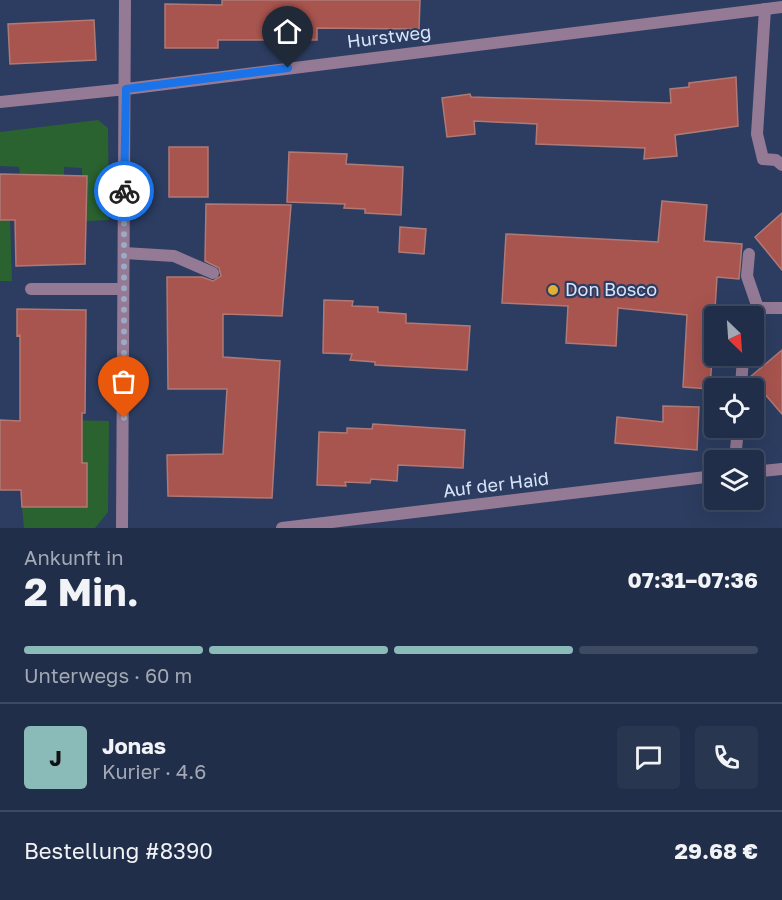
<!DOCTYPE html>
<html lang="de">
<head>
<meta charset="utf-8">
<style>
	:root { --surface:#212e49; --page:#293650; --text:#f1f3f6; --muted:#a2a8b4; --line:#3e4a61; --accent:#8bbbb9 }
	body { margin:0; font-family:"Golos Text",sans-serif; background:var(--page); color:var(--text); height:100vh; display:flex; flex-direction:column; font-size:22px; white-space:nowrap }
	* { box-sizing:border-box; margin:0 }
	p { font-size:20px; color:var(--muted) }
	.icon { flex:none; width:33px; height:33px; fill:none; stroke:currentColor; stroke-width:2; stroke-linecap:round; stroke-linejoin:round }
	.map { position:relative; height:528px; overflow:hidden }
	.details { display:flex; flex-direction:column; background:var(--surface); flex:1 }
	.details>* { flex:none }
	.needle { width:39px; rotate:155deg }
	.tools { position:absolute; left:704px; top:306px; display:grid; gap:12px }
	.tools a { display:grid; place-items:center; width:60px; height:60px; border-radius:6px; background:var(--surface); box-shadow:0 6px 24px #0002,0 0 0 2px var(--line); font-size:30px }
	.pin { position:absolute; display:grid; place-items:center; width:51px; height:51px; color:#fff; margin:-62px -26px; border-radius:50% 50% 50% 0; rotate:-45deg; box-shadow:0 0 6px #0007 }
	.pin .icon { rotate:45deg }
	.courier { position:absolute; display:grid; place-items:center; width:60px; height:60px; margin:-30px; border:4px solid #1a73e8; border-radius:50%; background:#fff; color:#222; box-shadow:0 2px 8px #0007 }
	.headline em { font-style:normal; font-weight:700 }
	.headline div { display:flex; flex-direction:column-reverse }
	.headline { display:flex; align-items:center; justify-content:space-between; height:102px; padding:0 24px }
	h1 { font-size:39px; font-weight:700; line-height:45px }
	.bar { display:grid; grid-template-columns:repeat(4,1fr); gap:9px 6px; align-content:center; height:72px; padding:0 24px }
	.bar i { height:8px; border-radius:4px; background:var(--line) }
	.bar .selected { background:var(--accent) }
	.bar p { grid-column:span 4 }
	.line { display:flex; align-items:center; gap:15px; padding:0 24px; border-top:2px solid var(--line) }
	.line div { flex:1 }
	.round { display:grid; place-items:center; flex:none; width:63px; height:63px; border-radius:6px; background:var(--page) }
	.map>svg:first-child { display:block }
</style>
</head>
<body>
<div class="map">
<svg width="782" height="528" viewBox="0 0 782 528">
	<rect width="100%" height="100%" fill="#2c3d61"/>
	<path fill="#2a632f" d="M 98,120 L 108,128 L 109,220 L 86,221 L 87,177 L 82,176 L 82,168 L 64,167 L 64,175 L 20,175 L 19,167 L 0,166 L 0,132 Z
		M 0,220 L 10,220 L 12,281 L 0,281 Z
		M 22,419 L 109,421 L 108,512 L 95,528 L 24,528 L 22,507 L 87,507 L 82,463 Z"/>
	<path fill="#a8544f" stroke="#af7a76" stroke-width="1.5" d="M 222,0 L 420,0 L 419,29 L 317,28 L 317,40 L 218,40 L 218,48 L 165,48 L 165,4 L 222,5 Z
		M 94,20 L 96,60 L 10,64 L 8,24 Z
		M 736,77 L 738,126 L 675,135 L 677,156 L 644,159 L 645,148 L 536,144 L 537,124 L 474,121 L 475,134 L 447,137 L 442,98 L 470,94 L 471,97 L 671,103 L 670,89 L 689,87 L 689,83 Z
		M 169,147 L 208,147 L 208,197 L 169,197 Z
		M 289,152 L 347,154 L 346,164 L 403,167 L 401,215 L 365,213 L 365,209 L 344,208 L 345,204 L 287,202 Z
		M 0,174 L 87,176 L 85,264 L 16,266 L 15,220 L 0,220 Z
		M 662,201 L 707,205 L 704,241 L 742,244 L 739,279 L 717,277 L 710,389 L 683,387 L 687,315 L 618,308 L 616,346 L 566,343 L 568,306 L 502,303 L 506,234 L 658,242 Z
		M 206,204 L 291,205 L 282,316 L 223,314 L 223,357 L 280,361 L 272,498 L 168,496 L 167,455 L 223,454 L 227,389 L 168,389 L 167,277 L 202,277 L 213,281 L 221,276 L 219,268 L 205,261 Z
		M 782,213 L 782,270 L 755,237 Z
		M 400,227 L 426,229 L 424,254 L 399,252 Z
		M 324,300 L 353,301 L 352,306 L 378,307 L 378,312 L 406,314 L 406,323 L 470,326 L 467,370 L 375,365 L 375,362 L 350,360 L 352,354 L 323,353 Z
		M 17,309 L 86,310 L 85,413 L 82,413 L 82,463 L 87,463 L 87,507 L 22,507 L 21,490 L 0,490 L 0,420 L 20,421 L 20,335 L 17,336 Z
		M 782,350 L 782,414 L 750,377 Z
		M 663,406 L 699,407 L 697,450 L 615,443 L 617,417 L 663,422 Z
		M 373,424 L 465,430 L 463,468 L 398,465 L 397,481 L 371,479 L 370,483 L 345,482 L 346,486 L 317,485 L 319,432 L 347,433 L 347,428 L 372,429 Z"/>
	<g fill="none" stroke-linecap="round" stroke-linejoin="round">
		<path stroke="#947a95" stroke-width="12" d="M 765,9 L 757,134 L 763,159 L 776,160 L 782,165
			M 124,253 L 174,256 L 213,273
			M 749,254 L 747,276 L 758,308 L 753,316
			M 31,289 L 123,289
			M 758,308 L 782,308
			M 741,388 L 743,356
			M 735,460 L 738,428"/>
		<path stroke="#947a95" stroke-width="12" d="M 0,102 L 126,89 L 782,7
			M 753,472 L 782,469
			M 122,528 L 125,0
			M 282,528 L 714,476"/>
	</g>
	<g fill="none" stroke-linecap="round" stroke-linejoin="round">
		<path stroke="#9caac5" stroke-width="6" stroke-dasharray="0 10.8" d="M 124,191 L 124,418"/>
		<path stroke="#1a73e8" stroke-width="8" d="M 124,191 L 126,89 L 288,68"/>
	</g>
	<circle fill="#e1af34" stroke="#2c3d61" stroke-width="2" cx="553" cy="290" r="6"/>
	<g text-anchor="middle" stroke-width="4.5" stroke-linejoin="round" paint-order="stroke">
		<g font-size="18" fill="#d9e4fb" stroke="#2c3d61">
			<text transform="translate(389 37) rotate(-7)" y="6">Hurstweg</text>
			<text transform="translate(496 485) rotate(-7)" y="6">Auf der Haid</text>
		</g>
		<g font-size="18" fill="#d9e4fb" stroke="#2c3d61" text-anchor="start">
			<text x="565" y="296">Don Bosco</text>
		</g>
	</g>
</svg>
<div class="tools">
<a><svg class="needle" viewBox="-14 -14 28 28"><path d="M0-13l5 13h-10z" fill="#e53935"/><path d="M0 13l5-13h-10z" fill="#a2a8b4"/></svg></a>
<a><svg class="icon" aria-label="locate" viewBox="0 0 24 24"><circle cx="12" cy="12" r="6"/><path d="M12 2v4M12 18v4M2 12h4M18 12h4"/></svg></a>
<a><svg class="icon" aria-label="layers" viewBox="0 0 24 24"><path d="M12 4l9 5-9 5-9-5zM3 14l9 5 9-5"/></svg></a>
</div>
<div class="pin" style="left:124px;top:418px;background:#ea580c"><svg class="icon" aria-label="bag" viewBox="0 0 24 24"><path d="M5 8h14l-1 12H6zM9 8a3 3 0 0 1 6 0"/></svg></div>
<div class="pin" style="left:288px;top:68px;background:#1f2937"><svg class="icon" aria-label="home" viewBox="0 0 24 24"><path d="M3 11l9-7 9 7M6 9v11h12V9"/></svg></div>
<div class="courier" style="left:124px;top:191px"><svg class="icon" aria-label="bike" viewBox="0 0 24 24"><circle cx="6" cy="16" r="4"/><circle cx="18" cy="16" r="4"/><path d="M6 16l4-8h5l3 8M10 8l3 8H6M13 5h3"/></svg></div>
</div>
<section class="details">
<div class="headline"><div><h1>2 Min.</h1><p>Ankunft in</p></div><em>07:31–07:36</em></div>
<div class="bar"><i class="selected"></i><i class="selected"></i><i class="selected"></i><i></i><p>Unterwegs · 60 m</p></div>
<div class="line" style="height:108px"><b class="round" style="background:var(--accent);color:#111">J</b><div><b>Jonas</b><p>Kurier · 4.6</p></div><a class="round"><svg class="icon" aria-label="chat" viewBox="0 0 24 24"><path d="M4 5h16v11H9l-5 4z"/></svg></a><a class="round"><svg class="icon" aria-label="phone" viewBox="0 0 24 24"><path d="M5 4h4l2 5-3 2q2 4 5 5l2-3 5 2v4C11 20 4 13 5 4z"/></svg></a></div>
<div class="line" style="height:78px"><div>Bestellung #8390</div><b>29.68 €</b></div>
</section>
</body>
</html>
